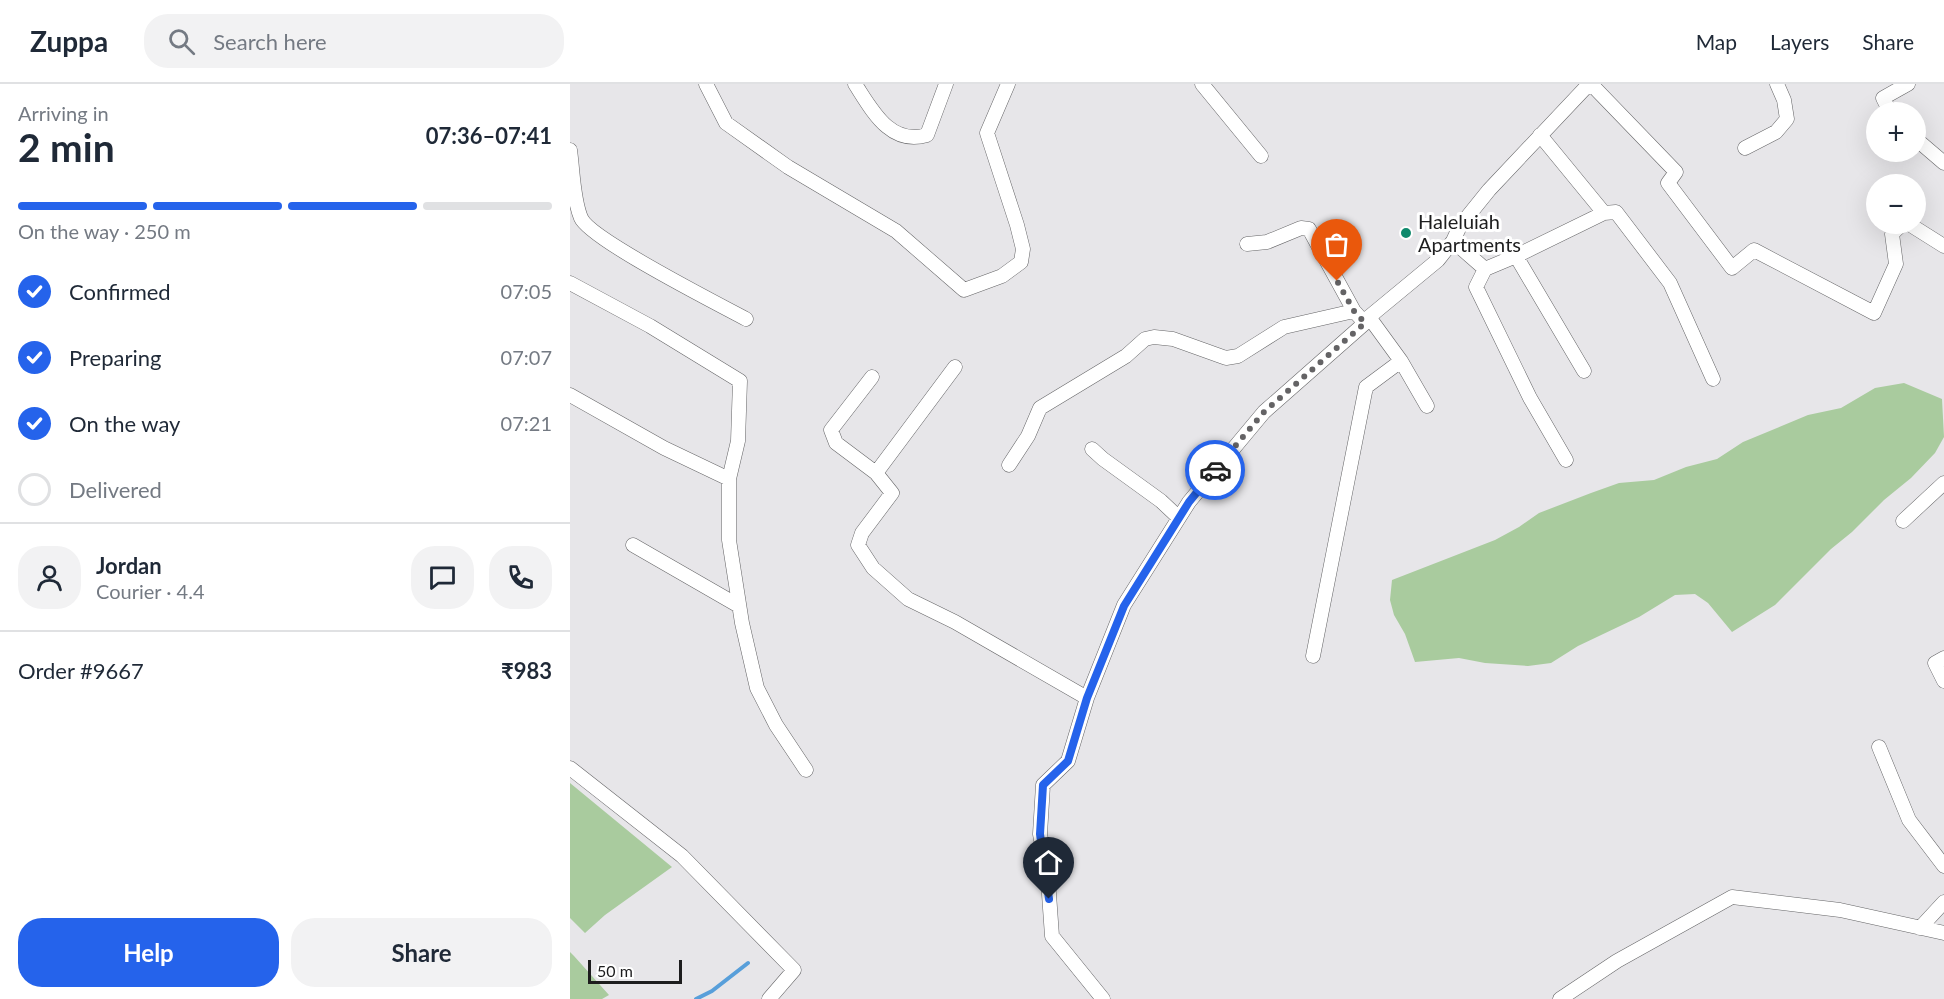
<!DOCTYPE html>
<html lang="en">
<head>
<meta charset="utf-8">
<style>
	:root { --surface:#fff; --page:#f2f2f3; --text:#1f2937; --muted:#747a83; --line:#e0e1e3; --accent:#2563eb }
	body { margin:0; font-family:Lato,sans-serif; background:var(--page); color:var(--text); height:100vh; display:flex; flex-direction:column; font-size:22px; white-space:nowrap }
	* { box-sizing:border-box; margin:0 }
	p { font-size:20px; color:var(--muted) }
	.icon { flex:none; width:33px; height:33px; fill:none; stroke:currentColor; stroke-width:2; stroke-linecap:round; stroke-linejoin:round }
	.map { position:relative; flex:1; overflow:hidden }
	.sheet { display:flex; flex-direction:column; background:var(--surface); width:570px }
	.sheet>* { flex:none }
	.tools { position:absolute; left:1296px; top:18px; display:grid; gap:12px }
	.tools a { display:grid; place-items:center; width:60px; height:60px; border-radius:50%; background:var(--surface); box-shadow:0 6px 24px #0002; font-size:30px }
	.scale { position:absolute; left:18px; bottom:15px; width:94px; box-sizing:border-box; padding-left:6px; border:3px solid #1d1d1e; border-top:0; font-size:16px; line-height:21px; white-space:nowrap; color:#1d1d1e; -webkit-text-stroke:4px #fff; paint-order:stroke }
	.pin { position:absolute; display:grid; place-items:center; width:51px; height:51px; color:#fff; margin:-62px -26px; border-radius:50% 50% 50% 0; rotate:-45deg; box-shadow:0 0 6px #0007 }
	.pin .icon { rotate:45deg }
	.courier { position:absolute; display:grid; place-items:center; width:60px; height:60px; margin:-30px; border:4px solid #2563eb; border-radius:50%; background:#fff; color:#222; box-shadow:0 2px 8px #0007 }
	.summary em { font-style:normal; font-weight:700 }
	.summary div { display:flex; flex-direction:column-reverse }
	.summary { display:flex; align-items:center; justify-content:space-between; height:102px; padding:0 18px }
	h1 { font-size:39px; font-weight:700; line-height:45px }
	.bar { display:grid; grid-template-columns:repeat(4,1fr); gap:9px 6px; align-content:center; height:72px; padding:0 18px }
	.bar i { height:8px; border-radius:4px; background:var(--line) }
	.bar .on { background:var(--accent) }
	.bar p { grid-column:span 4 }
	.line { display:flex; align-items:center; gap:15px; padding:0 18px; border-top:2px solid var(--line) }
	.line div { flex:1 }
	.round { display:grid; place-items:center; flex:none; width:63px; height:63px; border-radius:24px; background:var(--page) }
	ol { padding:0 18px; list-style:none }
	li { display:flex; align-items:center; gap:18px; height:66px }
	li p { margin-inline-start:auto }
	li .icon { padding:6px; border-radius:50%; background:var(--accent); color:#fff; stroke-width:4 }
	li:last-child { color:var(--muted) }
	li i { width:33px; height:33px; border:3px solid var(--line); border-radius:50% }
	.button { display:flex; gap:12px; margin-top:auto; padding:12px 18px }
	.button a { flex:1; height:69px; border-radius:24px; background:var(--accent); color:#fff; font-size:24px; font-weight:700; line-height:69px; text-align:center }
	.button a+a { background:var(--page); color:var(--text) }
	header { display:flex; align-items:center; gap:36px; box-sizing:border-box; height:84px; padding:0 30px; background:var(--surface); border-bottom:2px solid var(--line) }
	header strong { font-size:28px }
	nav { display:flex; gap:33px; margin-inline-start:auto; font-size:21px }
	.search { width:420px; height:54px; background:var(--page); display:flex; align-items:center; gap:15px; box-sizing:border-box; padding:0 21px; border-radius:24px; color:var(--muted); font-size:22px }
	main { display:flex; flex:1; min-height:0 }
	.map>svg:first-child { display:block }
</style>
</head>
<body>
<header>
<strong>Zuppa</strong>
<div class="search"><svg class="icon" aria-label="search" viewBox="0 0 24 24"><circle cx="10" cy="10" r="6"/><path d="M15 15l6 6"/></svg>Search here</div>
<nav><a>Map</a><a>Layers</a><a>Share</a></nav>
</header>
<main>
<section class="sheet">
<div class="summary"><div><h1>2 min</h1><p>Arriving in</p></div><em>07:36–07:41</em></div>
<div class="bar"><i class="on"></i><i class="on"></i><i class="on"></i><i></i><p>On the way · 250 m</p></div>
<ol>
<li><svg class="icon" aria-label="check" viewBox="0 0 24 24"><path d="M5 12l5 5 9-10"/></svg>Confirmed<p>07:05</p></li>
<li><svg class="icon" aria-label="check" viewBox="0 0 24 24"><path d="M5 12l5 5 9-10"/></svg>Preparing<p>07:07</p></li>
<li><svg class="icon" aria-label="check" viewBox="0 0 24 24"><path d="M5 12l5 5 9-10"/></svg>On the way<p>07:21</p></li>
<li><i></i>Delivered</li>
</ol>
<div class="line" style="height:108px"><a class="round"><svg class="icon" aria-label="person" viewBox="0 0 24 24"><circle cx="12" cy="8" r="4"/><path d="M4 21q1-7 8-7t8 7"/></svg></a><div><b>Jordan</b><p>Courier · 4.4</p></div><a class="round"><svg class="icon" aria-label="chat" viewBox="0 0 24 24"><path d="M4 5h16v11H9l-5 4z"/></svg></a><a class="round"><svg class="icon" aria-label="phone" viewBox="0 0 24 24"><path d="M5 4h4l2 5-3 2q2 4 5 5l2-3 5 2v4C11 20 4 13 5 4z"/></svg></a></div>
<div class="line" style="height:78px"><div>Order #9667</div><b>₹983</b></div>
<div class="button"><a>Help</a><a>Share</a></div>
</section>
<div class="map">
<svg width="1374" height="915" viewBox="0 0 1374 915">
	<rect width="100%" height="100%" fill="#e7e6e9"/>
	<path fill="#a9cb9e" d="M 1334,299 L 1372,315 L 1374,353 L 1365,369 L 1341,394 L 1314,416 L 1282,448 L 1261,465 L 1205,521 L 1162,548 L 1138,519 L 1125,510 L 1105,511 L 1069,533 L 1008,562 L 981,579 L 958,582 L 915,579 L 889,574 L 845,578 L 835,550 L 824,531 L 820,516 L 822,496 L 925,456 L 949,443 L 969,429 L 1021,409 L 1049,399 L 1084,396 L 1116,383 L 1147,375 L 1173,358 L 1238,331 L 1271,324 L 1305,304 Z
		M 0,699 L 102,783 L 35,831 L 15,849 L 0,834 Z
		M 0,868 L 4,872 L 39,911 L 32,915 L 0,915 Z"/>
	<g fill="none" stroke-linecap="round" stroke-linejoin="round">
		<path stroke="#589fda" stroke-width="4" d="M 126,915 L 142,907 L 178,879"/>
		<defs>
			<path id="minor" d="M 136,0 L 156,39 L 218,83 L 326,147 L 394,206 L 432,192 L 451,178 L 453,165 L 447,141 L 417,49 L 438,0
				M 285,0 C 302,26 320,62 357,51 L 376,0
				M 632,0 L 691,72
				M 1021,0 L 1106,88 L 1098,99 L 1162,184 L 1184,166 L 1304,229 L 1326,180 L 1322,150 L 1332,140
				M 1320,28 L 1313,14 L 1338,0
				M 970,51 L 1034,129 L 1046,128 L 1100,199 L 1143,295
				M 1346,55 L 1374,79
				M 1175,64 L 1206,48 L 1217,35 L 1214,16 L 1207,0
				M 0,66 C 3,87 3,115 11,134 C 20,155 148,220 176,235
				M 1339,140 L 1374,162
				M 883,157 L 915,185 L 946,172 L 1014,287
				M 677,160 L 697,158 L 731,144 L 739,145 L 784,227
				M 946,172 L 1034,129
				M 915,185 L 906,203 L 960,314 L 996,376
				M 0,199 L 80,242 L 170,297 L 168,357 L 159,395 L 159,456 L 172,539 L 187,604 L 206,641 L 236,686
				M 799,233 L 831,277 L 857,322
				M 302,293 L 261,346 L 266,359 L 306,389 L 322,409 L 292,449 L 288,461 L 303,484 L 338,515 L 385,538 L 517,614
				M 0,311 L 94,364 L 159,395
				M 522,365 L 533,375 L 591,417 L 608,433
				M 439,381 L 458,352 L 470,324 L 556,272 L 575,255 L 584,253 L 603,255 L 656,274 L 668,272 L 714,243 L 784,227 L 795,239
				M 306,389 L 385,283
				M 1333,437 L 1374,399
				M 63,461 L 169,522
				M 743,572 L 796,303 L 831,277
				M 1374,574 L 1365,579 L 1374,597
				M 1309,663 L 1339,736 L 1374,782
				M 0,684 L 112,772 L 224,886 L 199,915
				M 1350,844 L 1374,818
				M 533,915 L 482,852 L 478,796 L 470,750 L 473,701 L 498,677 L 517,614 L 554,521 L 619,418 L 694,328 L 795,239 L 799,233 L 868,176 L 883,157 L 890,142 L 919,106 L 1019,0
				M 990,915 L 1047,877 L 1162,813 L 1270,826 L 1374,849"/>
		</defs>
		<use href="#minor" stroke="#656567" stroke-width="15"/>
		<use href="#minor" stroke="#fff" stroke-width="14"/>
	</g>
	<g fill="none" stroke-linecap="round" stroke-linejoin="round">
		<path stroke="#646365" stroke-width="6" stroke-dasharray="0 10.8" d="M 645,386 L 694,328 L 795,239 L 784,227 L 767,197"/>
		<path stroke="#2563eb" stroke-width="8" d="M 479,815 L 470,750 L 473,701 L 498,677 L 517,614 L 554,522 L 619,418 L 645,386"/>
	</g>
	<circle fill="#108a6d" stroke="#fff" stroke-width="2" cx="836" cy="149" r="6"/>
	<g text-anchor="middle" stroke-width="6" stroke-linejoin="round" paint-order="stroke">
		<g font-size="20" fill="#1d1d1e" stroke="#fff" text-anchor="start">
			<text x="848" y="145">Haleluiah<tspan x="848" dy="23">Apartments</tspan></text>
		</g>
	</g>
</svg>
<div class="tools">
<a>+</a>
<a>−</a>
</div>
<div class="scale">50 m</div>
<div class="pin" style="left:767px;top:197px;background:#ea580c"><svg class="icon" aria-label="bag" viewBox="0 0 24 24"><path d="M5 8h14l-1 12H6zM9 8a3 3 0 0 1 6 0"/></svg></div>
<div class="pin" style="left:479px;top:815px;background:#1f2937"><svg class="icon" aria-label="home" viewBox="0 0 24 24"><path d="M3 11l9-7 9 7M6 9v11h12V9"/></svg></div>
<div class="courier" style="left:645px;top:386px"><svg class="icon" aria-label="car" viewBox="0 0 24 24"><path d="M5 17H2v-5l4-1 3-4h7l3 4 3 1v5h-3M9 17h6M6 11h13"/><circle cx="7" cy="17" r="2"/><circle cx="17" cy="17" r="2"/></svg></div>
</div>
</main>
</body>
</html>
